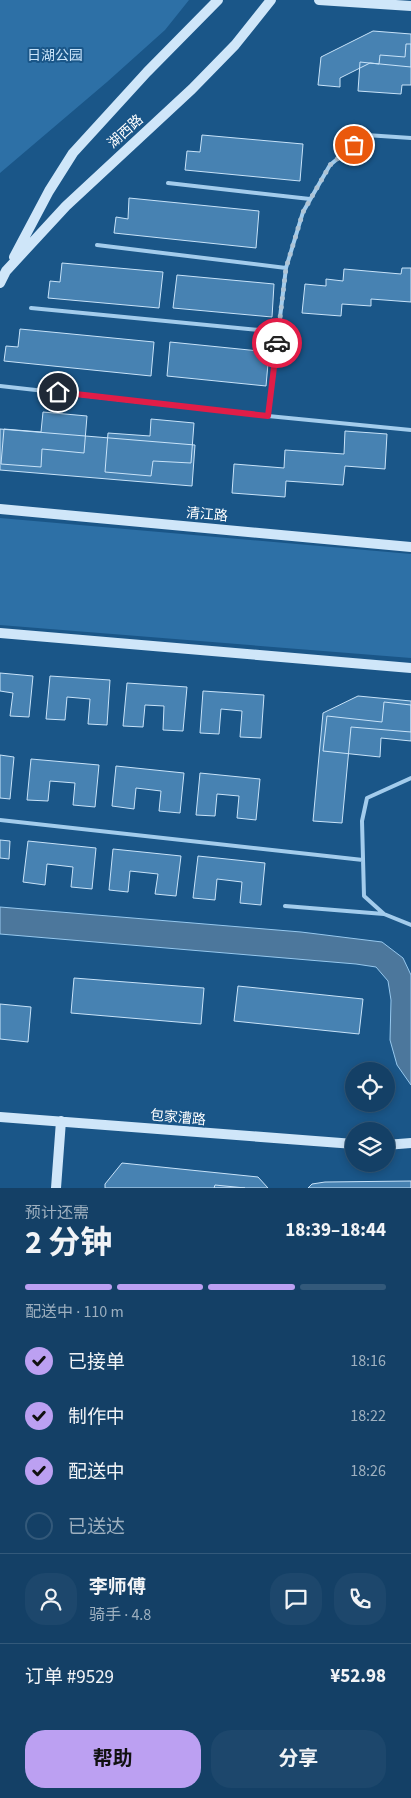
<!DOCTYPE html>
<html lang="zh">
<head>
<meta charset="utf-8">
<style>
	:root { --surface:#144066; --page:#1d476c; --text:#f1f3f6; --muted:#9dafbf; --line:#33597a; --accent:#bca0f2 }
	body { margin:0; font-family:"Source Sans 3","Noto Sans SC",sans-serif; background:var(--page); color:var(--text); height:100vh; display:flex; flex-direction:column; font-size:19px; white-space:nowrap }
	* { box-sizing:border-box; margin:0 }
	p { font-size:16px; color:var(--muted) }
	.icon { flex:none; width:28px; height:28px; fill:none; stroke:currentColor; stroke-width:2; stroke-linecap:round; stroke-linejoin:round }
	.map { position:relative; height:1188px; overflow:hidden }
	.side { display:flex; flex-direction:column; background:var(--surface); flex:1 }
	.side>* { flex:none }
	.fabs { position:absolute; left:345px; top:1062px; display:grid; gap:10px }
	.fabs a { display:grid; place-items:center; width:50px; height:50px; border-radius:50%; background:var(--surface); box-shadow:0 2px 8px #0003,0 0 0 1px var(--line); font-size:25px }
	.pin { position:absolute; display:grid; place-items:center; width:42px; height:42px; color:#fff; margin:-21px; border:2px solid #fff; border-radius:50%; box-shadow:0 1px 5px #0007 }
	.courier { position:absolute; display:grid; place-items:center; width:50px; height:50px; margin:-25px; border:4px solid #e11d48; border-radius:50%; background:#fff; color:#222; box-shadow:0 1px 6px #0007 }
	.headline em { font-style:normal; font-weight:700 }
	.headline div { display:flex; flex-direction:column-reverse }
	.headline { display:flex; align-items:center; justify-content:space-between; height:85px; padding:0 25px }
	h1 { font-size:32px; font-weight:700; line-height:38px }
	.bar { display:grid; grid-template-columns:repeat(4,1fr); gap:8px 5px; align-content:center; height:60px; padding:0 25px }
	.bar i { height:6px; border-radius:4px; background:var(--line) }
	.bar .current { background:var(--accent) }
	.bar p { grid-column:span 4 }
	.line { display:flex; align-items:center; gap:12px; padding:0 25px; border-top:1px solid var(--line) }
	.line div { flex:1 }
	.round { display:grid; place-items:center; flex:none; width:52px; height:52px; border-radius:20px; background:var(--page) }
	ol { padding:0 25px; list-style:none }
	li { display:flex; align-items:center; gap:15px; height:55px }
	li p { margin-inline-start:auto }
	li .icon { padding:5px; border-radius:50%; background:var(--accent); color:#111; stroke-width:4 }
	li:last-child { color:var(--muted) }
	li i { width:28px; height:28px; border:2px solid var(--line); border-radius:50% }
	.action { display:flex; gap:10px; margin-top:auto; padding:10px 25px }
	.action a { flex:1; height:58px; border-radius:20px; background:var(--accent); color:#111; font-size:20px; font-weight:700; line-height:58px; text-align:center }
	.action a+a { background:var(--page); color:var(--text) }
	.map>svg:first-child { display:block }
</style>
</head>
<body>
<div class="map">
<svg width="411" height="1188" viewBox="0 0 411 1188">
	<rect width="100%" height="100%" fill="#1a5688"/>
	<path fill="#2d70a6" d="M 0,0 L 189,0 L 165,30 L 107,82 L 0,173 Z
		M 0,518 L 411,554 L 411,658 L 0,625 Z"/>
	<path fill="#4c779c" stroke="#96c8ee" d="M 0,907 L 301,932 L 382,942 L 403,958 L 411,975 L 411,1085 L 397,1065 L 390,1040 L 391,1000 L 388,981 L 376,967 L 356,964 L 0,934 Z"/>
	<path fill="#4782b2" stroke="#c8e3f9" d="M 373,31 L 411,34 L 411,67 L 370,63 L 340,78 L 340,87 L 318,85 L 321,57 Z
		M 406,44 L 411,44 L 411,85 L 402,85 L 401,94 L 358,91 L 360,62 L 379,64 L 380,55 L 405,57 Z
		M 202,135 L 303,144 L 300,181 L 185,170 L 187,151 L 200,152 Z
		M 129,198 L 259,211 L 256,248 L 114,233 L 116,217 L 128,219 Z
		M 62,263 L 163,272 L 159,308 L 48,298 L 50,281 L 60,282 Z
		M 402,268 L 411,268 L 411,302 L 371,299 L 371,306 L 342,304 L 341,316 L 302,313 L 305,284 L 326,286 L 326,279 L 343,281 L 344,269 L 401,274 Z
		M 177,275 L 274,284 L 272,317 L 173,308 Z
		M 20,329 L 154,342 L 151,376 L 4,361 L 6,346 L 18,347 Z
		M 170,342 L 269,352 L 266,386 L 167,376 Z
		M 43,412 L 87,416 L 84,453 L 42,449 L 41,467 L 1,464 L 4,429 L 41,432 Z
		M 151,419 L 194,423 L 191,463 L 153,461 L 151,476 L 105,472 L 108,433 L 150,436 Z
		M 0,429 L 195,445 L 192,486 L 0,470 Z
		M 345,431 L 387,434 L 385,469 L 345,466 L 343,485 L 286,481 L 285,497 L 232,493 L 234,464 L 284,468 L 285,450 L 344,454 Z
		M 0,673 L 33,676 L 29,717 L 10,716 L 13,693 L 0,691 Z
		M 50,676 L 110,680 L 107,725 L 88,724 L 90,699 L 67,697 L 65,720 L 46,719 Z
		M 127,683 L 187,687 L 183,731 L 163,730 L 164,706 L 145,705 L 143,727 L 123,726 Z
		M 203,691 L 264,695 L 261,738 L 240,737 L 242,711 L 221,709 L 219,734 L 200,733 Z
		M 358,696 L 411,701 L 411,732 L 351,727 L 342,823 L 313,821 L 323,713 Z
		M 384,702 L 411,705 L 411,741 L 381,738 L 380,757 L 323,751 L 327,716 L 382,722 Z
		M 0,755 L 14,757 L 10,799 L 0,798 Z
		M 31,759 L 99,765 L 95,807 L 73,805 L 75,783 L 50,781 L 48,801 L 27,800 Z
		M 116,766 L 184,773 L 180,813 L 159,811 L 161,791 L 136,788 L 134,809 L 112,806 Z
		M 200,773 L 260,779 L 256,820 L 237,818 L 239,796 L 217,794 L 215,816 L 196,815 Z
		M 0,840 L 10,841 L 9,859 L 0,858 Z
		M 28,841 L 96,848 L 92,889 L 71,887 L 73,867 L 47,864 L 45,885 L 23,882 Z
		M 113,849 L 181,856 L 176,896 L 155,894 L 158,874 L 130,871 L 128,892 L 109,890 Z
		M 198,856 L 265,863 L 261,905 L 240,903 L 242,882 L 217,879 L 215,900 L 193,898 Z
		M 74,978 L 204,988 L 201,1024 L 71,1013 Z
		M 238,986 L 363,999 L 359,1034 L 234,1021 Z
		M 0,1004 L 31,1007 L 28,1042 L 0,1039 Z
		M 122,1163 L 258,1177 L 268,1188 L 105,1188 L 105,1184 Z
		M 411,1181 L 411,1188 L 308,1188 L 312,1184 L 325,1182 Z
		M 215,1185 L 245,1188 L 214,1188 Z"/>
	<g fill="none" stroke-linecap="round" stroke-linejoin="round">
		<path stroke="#a3ccec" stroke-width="4" d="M 411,138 L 366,135 L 330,165 L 303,212 L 286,268 L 268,416 L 411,430
			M 168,183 L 310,199
			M 97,245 L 286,268
			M 31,308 L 279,332
			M 0,386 L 268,416
			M 411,778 L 367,798 L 362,821 L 364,896 L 384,914 L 411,925
			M 0,820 L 363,860
			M 285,906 L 384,914"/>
		<path stroke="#cfe6f9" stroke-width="10" d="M 319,0 L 411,6
			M 14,257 L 49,191 L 73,153 L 147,72 L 218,0
			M 0,283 L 6,271 L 66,206 L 192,89 L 235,45 L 271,0
			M 0,509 L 411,547
			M 0,633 L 411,668
			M 0,1117 L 354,1144
			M 386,1145 L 411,1143
			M 56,1188 L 61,1121"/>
	</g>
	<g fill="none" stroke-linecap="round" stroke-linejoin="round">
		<path stroke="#afc4d5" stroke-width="5" stroke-dasharray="0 9" d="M 277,343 L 286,268 L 303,212 L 330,165 L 354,145"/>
		<path stroke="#e11d48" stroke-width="6" d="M 58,392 L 268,416 L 277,343"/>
	</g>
	<g text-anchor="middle" stroke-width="4" stroke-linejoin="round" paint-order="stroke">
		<g font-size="14" fill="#c8e3f9" stroke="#1a5688">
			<text x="55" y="60">日湖公园</text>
		</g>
		<g font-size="14" fill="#fff" stroke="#1a5688">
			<text transform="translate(125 131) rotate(-42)" y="5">湖西路</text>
			<text transform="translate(207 514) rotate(5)" y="5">清江路</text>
			<text transform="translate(178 1117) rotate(5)" y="5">包家漕路</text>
		</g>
	</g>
</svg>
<div class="fabs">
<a><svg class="icon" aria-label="locate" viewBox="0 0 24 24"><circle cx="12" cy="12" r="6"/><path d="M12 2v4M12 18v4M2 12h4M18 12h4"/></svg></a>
<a><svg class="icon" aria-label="layers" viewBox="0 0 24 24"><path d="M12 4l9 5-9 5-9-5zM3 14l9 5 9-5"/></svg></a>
</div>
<div class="pin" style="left:354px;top:145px;background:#ea580c"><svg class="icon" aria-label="bag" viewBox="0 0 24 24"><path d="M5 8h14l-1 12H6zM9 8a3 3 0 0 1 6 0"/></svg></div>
<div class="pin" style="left:58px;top:392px;background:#1f2937"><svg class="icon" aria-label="home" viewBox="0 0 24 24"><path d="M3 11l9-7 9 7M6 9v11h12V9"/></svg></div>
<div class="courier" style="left:277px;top:343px"><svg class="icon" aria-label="car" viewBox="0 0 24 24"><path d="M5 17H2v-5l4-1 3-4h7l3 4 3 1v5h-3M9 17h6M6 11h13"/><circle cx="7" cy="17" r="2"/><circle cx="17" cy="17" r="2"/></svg></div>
</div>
<section class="side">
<div class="headline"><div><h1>2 分钟</h1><p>预计还需</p></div><em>18:39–18:44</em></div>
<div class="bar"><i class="current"></i><i class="current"></i><i class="current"></i><i></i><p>配送中 · 110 m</p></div>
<ol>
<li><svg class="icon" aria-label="check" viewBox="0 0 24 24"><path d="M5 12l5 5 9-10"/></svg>已接单<p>18:16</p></li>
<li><svg class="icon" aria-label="check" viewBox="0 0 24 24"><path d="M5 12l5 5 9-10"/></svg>制作中<p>18:22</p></li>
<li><svg class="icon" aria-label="check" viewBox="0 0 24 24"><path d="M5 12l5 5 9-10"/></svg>配送中<p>18:26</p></li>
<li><i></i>已送达</li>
</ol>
<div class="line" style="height:90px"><a class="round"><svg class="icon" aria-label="person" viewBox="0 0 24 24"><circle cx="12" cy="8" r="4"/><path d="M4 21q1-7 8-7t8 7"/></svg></a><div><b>李师傅</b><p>骑手 · 4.8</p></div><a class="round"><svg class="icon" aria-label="chat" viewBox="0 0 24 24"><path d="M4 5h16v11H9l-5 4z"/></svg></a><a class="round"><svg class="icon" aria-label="phone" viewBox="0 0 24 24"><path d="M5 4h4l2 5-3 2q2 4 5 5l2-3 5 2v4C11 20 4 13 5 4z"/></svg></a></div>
<div class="line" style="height:65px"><div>订单 #9529</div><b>¥52.98</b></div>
<div class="action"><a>帮助</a><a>分享</a></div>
</section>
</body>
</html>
